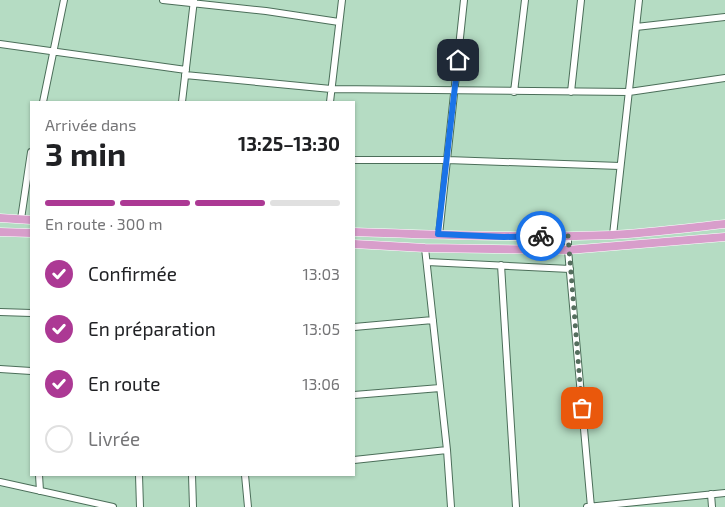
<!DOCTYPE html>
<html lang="fr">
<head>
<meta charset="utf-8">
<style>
	:root { --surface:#fff; --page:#f6f6f6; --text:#202124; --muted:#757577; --line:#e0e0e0; --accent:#ac3994 }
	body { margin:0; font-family:"Exo 2",sans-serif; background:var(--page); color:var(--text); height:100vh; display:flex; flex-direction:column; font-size:19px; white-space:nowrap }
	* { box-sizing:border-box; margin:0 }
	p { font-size:16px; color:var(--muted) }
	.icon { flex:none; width:28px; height:28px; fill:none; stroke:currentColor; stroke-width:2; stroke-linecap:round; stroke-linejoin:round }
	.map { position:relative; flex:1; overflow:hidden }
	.panel { position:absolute; left:30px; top:101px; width:325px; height:375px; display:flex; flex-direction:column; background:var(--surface); border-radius:0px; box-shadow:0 1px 4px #0004 }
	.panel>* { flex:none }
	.pin { position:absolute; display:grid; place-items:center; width:42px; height:42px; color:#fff; margin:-21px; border-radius:10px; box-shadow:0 2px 8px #0006 }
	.courier { position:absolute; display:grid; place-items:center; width:50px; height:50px; margin:-25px; border:4px solid #1a73e8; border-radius:50%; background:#fff; color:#222; box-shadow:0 1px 6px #0007 }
	.overview em { font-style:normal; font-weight:700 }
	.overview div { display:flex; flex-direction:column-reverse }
	.overview { display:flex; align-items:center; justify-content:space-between; height:85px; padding:0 15px }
	h1 { font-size:32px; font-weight:700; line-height:38px }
	.bar { display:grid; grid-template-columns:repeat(4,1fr); gap:8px 5px; align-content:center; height:60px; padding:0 15px }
	.bar i { height:6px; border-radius:4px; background:var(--line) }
	.bar .selected { background:var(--accent) }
	.bar p { grid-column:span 4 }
	ol { padding:0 15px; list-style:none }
	li { display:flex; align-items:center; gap:15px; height:55px }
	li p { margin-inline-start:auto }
	li .icon { padding:5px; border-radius:50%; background:var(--accent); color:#fff; stroke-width:4 }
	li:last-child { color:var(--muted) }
	li i { width:28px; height:28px; border:2px solid var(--line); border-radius:50% }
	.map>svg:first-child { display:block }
</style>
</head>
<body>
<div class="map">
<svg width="725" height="507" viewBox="0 0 725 507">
	<rect width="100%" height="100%" fill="#b5dcc3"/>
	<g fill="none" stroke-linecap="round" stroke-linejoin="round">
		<defs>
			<path id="minor" d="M 163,0 L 266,11 L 339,22
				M 636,27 L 725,17
				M 0,44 L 186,70
				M 185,75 L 331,89 L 629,92 L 725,78
				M 514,92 L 525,0
				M 571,92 L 581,0
				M 43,102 L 64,0
				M 182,102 L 194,0
				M 330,102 L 342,0
				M 354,160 L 447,160 L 620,166
				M 21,219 L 31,152
				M 439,235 L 464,0
				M 613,235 L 639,0
				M 568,236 L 568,250 L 591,507
				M 425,248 L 447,450 L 451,507
				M 427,262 L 570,269
				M 501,265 L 516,507
				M 0,312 L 31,313
				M 354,327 L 433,320
				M 0,369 L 31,371
				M 354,395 L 440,388
				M 354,460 L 447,450
				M 39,475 L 40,491
				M 139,475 L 140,507
				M 192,475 L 193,507
				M 245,475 L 248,507
				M 0,482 L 113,507
				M 711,494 L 712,507
				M 587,507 L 725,493"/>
			<path id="major" d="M 0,218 L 31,220
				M 0,232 L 31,233
				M 354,232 C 440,235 526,238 612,235 C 649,233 687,228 725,224
				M 354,244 L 425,248 L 568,250 L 725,237"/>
		</defs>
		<use href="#minor" stroke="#4b6e59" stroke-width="8"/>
		<use href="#major" stroke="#fff" stroke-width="9"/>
		<use href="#minor" stroke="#fff" stroke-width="6"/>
		<use href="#major" stroke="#d89ecb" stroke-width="8"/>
	</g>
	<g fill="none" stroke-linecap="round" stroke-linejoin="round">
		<path stroke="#556e5e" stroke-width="5" stroke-dasharray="0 9" d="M 541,236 L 568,236 L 582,408"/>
		<path stroke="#1a73e8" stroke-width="6" d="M 458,60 L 438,234 L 504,237 L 541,236"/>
	</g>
</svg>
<div class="pin" style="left:582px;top:408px;background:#ea580c"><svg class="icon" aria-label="bag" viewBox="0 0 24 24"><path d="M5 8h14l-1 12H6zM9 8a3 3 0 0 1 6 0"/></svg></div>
<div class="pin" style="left:458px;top:60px;background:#1f2937"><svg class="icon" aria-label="home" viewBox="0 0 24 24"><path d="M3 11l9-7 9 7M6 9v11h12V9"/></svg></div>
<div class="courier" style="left:541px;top:236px"><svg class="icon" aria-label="bike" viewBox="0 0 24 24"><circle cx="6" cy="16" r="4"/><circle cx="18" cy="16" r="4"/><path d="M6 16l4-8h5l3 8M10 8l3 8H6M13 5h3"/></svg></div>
<section class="panel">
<div class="overview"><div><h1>3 min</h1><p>Arrivée dans</p></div><em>13:25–13:30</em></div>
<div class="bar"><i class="selected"></i><i class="selected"></i><i class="selected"></i><i></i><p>En route · 300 m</p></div>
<ol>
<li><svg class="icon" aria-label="check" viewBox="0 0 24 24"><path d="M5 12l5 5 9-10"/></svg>Confirmée<p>13:03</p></li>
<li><svg class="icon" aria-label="check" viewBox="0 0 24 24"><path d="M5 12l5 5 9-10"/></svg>En préparation<p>13:05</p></li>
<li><svg class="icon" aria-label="check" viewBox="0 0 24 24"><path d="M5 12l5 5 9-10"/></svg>En route<p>13:06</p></li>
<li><i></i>Livrée</li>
</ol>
</section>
</div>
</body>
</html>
